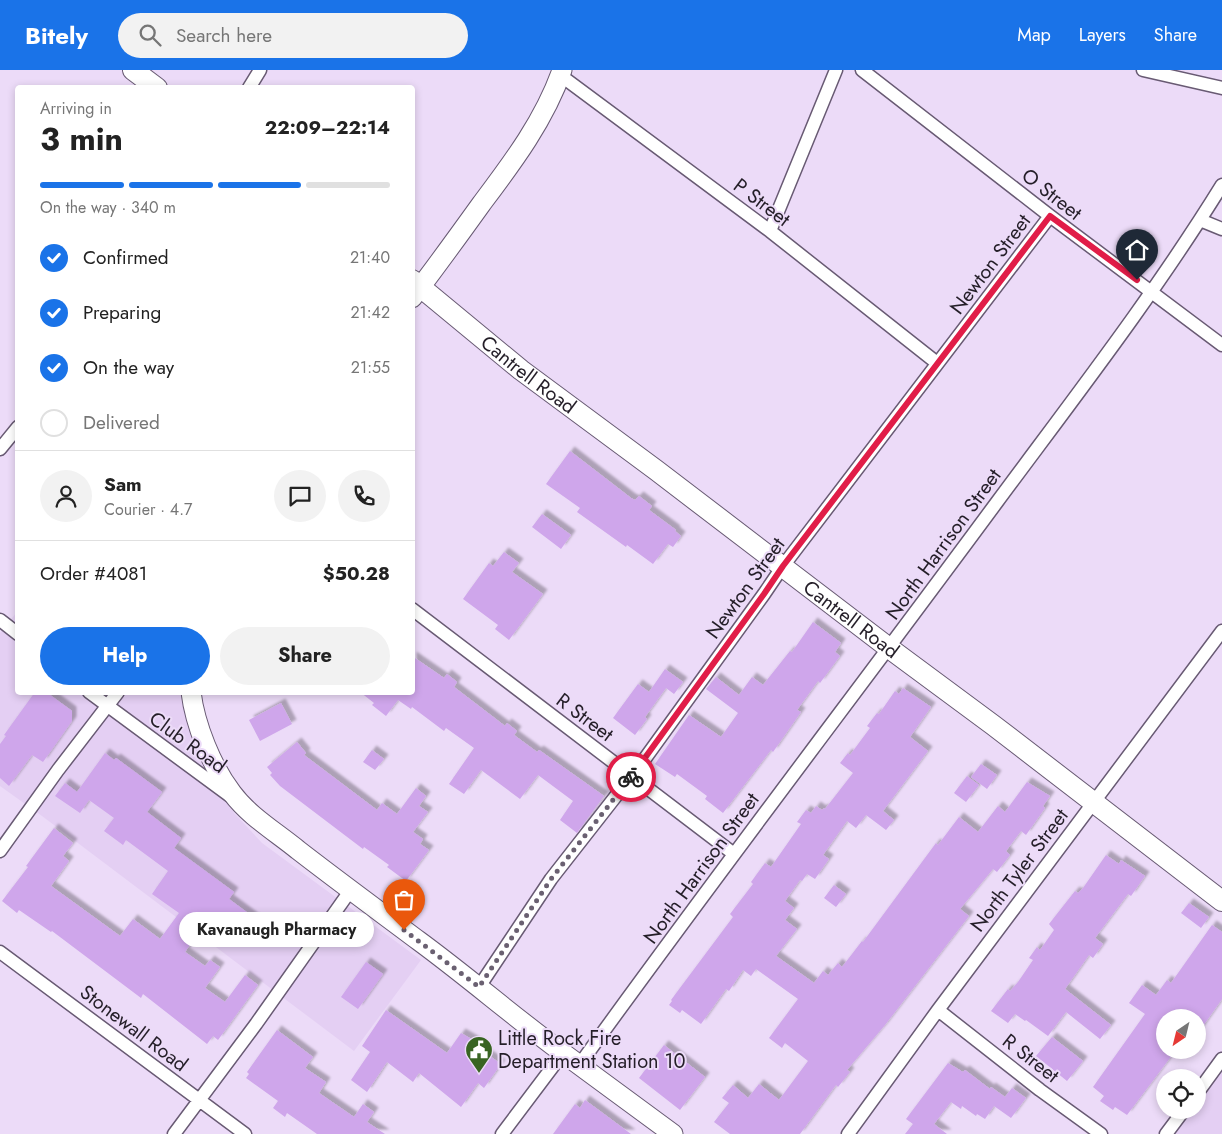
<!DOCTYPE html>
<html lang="en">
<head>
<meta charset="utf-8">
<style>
	:root { --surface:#fff; --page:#f2f2f2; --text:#222; --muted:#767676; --line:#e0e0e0; --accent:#1a73e8 }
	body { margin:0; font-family:Jost,sans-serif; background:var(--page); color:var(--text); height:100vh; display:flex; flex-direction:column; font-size:19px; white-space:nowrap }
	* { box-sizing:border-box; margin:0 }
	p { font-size:16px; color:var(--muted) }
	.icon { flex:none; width:28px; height:28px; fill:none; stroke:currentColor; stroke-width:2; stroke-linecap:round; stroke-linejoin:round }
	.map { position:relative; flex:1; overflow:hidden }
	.sheet { position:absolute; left:15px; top:15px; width:400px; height:610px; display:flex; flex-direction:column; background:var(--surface); border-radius:5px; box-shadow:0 2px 8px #0003 }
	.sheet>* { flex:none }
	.needle { width:32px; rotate:215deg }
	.fabs { position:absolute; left:1156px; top:939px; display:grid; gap:10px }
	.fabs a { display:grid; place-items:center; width:50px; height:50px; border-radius:50%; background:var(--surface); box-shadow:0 2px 8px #0003; font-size:25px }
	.pin { position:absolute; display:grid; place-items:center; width:42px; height:42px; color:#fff; margin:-51px -21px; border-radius:50% 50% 50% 0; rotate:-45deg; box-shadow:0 0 5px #0007 }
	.pin .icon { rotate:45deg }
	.courier { position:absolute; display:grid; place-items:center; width:50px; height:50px; margin:-25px; border:4px solid #e11d48; border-radius:50%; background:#fff; color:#222; box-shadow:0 1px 6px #0007 }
	.bubble { position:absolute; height:35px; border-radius:18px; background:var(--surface); box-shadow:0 2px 8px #0003; font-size:16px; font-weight:700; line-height:35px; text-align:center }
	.summary em { font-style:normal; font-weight:700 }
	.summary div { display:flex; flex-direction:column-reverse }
	.summary { display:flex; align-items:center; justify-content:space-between; height:85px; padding:0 25px }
	h1 { font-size:32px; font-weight:700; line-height:38px }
	.bar { display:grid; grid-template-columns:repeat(4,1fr); gap:8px 5px; align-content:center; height:60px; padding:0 25px }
	.bar i { height:6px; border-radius:4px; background:var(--line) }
	.bar .active { background:var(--accent) }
	.bar p { grid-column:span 4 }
	.line { display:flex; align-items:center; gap:12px; padding:0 25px; border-top:1px solid var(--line) }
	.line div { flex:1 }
	.round { display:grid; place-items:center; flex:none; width:52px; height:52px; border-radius:26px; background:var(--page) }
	ol { padding:0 25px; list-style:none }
	li { display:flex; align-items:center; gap:15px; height:55px }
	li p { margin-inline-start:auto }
	li .icon { padding:5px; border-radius:50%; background:var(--accent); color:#fff; stroke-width:4 }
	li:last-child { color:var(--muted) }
	li i { width:28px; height:28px; border:2px solid var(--line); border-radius:50% }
	.primary-button { display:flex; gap:10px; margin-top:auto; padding:10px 25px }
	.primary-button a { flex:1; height:58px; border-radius:30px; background:var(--accent); color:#fff; font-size:20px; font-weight:700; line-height:58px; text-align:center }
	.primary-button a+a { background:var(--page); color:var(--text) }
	header { display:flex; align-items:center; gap:30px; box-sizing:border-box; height:70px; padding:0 25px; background:var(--accent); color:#fff }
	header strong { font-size:24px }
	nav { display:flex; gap:28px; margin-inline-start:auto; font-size:18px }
	.search { width:350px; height:45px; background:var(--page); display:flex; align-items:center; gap:12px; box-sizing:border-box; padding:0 18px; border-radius:28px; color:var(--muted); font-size:19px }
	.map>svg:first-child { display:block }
</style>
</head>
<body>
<header>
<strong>Bitely</strong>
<div class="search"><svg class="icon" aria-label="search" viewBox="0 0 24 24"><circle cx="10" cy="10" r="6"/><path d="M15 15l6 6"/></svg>Search here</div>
<nav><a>Map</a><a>Layers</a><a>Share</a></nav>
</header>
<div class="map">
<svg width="1222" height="1064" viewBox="0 0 1222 1064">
	<defs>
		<filter id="shadow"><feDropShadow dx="4.5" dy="-4.5" stdDeviation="1" flood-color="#0004"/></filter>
	</defs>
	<rect width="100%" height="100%" fill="#ecdbf8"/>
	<path fill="#e4cff3" d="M 17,542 L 18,622 L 181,623 L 185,645 L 199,687 L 234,743 L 262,773 L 421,890 L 354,981 L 42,746 L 0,716 L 0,563 Z
		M 1222,989 L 1222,1064 L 1166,1064 L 1184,1040 L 1198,1040 L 1198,1022 Z"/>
	<path fill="#cfa6eb" filter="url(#shadow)" d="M 570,381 L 631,428 L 635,430 L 639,426 L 652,436 L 649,440 L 676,460 L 675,461 L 681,466 L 673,477 L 668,474 L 653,494 L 627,475 L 626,477 L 577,442 L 580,438 L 546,414 Z
		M 542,444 L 571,465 L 561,479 L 532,457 Z
		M 504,482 L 519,493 L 512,502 L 543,524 L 509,570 L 495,559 L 498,555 L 463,529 L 489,493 L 493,496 Z
		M 813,552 L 841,573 L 835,582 L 840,586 L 820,613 L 818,611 L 797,640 L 801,642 L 773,682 L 771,680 L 723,743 L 705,729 L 707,726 L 677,704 L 675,707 L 655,694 L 689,645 L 721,667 L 738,643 L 706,619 L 716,607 L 739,625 L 752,607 L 763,615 L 790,581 L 792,582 Z
		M 412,586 L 444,608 L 447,604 L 457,612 L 454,617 L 505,656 L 507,653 L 517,661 L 514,665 L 537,682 L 539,680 L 604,726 L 577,763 L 560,750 L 573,731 L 538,705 L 520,729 L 481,700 L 464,724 L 449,714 L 474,678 L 446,658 L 444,661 L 412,637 L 411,639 L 398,630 L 386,646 L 372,635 L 374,633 L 360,622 L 412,622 Z
		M 665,599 L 683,612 L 674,624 L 666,618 L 645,647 L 647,649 L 635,665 L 613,648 L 638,614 L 649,622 Z
		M 903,618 L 931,637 L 910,667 L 928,681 L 883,741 L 894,750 L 886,760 L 866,745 L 856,758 L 847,751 L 823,785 L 829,789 L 815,809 L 807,804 L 802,811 L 800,810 L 785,831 L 794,838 L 785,850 L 797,859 L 776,886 L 814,913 L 823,901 L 828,905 L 838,893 L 842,897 L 862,871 L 863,872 L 936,773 L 938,775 L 959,747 L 978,762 L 998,736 L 1005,742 L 1027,712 L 1050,726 L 1043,736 L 1045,738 L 1026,765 L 1021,761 L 1006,781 L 1010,785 L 997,802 L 993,799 L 960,839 L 969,846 L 885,955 L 847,1000 L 850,1002 L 838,1017 L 836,1015 L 800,1064 L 730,1064 L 714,1052 L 729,1033 L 722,1028 L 733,1015 L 748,1028 L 759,1014 L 779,1030 L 808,991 L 785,973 L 782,978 L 769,968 L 798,929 L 756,899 L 751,906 L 743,900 L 729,921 L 726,919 L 701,954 L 682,940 L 680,943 L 669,935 L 672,931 L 671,930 L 733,847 L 730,844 L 753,814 L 751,812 L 765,793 L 771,797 L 801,754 L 797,752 L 806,740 L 811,743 L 816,736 L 822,740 L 824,738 L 825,739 L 853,703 L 840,693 L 848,683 L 850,685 L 870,658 L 867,656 L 877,643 L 879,644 L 895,621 L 899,624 Z
		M 35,622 L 46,622 L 72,641 L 72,651 L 43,692 L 32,685 L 9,716 L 0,708 L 0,674 L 6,666 L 4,665 Z
		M 281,633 L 292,654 L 260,671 L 249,650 Z
		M 297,672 L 306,683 L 304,685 L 377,740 L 382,733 L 397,744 L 416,718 L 426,726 L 419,736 L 428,742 L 413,762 L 423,769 L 420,774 L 429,780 L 406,811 L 387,797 L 389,795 L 364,777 L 363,779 L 280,716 L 270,705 L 272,703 L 267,697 Z
		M 372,680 L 384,689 L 375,700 L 363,692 Z
		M 105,683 L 114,690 L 116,688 L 162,722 L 147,742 L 181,768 L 174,778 L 234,822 L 229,829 L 256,849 L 244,866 L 217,845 L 205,862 L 201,859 L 185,882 L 205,896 L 210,890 L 220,897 L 205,918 L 225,932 L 245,905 L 258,915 L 218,970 L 213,966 L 207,974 L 143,924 L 141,928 L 52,861 L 51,862 L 19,840 L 17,843 L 2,831 L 28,797 L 26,796 L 54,758 L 73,773 L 63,786 L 69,791 L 51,816 L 120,866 L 133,849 L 160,869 L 179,843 L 152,824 L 168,801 L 126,770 L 123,775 L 104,761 L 114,748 L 89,730 L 80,743 L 55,726 L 65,713 L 77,722 Z
		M 981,694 L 997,705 L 987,719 L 971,707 Z
		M 967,706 L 979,715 L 966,732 L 954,723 Z
		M 1106,785 L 1119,794 L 1121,790 L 1145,806 L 1131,826 L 1128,824 L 1095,868 L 1103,874 L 1093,888 L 1089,885 L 1065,919 L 1111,955 L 1100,969 L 1066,942 L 1048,966 L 1026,950 L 1025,951 L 1015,944 L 1008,953 L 991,941 L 1008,919 L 1010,921 L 1018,912 L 1033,890 L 1029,888 L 1037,877 L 1040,880 L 1054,860 L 1049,854 L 1075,821 L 1078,823 L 1083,818 Z
		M 834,815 L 846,824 L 836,837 L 824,828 Z
		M 1189,833 L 1209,847 L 1201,858 L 1181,843 Z
		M 1212,855 L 1222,862 L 1222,929 L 1198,963 L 1198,948 L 1165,948 L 1165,980 L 1176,980 L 1127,1045 L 1115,1037 L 1113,1040 L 1100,1031 L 1104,1026 L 1093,1017 L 1145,944 L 1129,933 L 1142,915 L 1156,925 L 1167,910 L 1171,913 Z
		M 366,892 L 383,904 L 358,939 L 341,927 Z
		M 386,940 L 447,983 L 461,963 L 487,978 L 484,982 L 501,994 L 484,1018 L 478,1013 L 461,1037 L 419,1003 L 413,1012 L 387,992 L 367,1022 L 351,1010 L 370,982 L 362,976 Z
		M 277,960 L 313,987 L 305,998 L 326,1012 L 319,1023 L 354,1047 L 363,1034 L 374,1042 L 367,1052 L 385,1064 L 317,1064 L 287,1043 L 285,1047 L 273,1038 L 278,1031 L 246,1008 L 249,1004 L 247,1002 Z
		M 1052,967 L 1083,991 L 1067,1011 L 1036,986 Z
		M 664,975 L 705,1007 L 680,1040 L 639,1008 Z
		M 948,993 L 963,1002 L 965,1000 L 990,1019 L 991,1017 L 1005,1027 L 1012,1018 L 1026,1028 L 1011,1048 L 994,1036 L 985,1049 L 977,1044 L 976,1046 L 962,1036 L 961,1039 L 951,1032 L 934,1054 L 947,1064 L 905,1064 L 913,1054 L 906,1049 Z
		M 585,1030 L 631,1064 L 553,1064 L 575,1034 L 580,1038 Z"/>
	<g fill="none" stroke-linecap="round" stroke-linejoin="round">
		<defs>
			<path id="street" d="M 862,0 L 1050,146 L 1222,275
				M 1143,0 L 1222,18
				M 560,5 L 770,161 L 937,293
				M 249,18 L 260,0
				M 1200,150 L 1222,159
				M 770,161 L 836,0
				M 0,379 L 18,357
				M 412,539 L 734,784
				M 0,550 L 18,564
				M 89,622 L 230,726
				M 0,781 L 58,700 L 118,622
				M 0,882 L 245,1064
				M 479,917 L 551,809 L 641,694 L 764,524 L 783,496 L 1050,146
				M 938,940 L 1040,1020 L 1101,1064
				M 580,994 C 716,805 859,619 997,432 C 1074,328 1154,225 1222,115
				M 1198,1022 L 1222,989
				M 174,1064 L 256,954 L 350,821
				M 502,1064 L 563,983
				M 848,1064 L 938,940 L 1222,561
				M 1166,1064 L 1184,1040"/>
			<path id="secondary" d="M 412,228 C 436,197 459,165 482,133 C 513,92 545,49 562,0
				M 191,622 C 195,655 212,697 232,723 C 249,746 276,762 298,780 C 338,811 379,841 419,871 C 468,907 514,947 563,983 C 600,1010 636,1037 673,1064"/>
			<g id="primary">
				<path d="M 133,0 L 157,18"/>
				<path id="s1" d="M 412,210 L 521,300 L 656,400 L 889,578 L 993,655 L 1222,831"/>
			</g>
		</defs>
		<use href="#street" stroke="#685a73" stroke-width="15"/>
		<use href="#secondary" stroke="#685a73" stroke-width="21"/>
		<use href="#primary" stroke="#685a73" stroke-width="22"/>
		<use href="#street" stroke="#fff" stroke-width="12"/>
		<use href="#secondary" stroke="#fff" stroke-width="19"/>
		<use href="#primary" stroke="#fff" stroke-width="20"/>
	</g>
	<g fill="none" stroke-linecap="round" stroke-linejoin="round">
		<path stroke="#6a6071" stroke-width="5" stroke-dasharray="0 9" d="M 404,860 L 479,917 L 551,809 L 631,707"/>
		<path stroke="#e11d48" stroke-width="6" d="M 631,707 L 764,524 L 783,496 L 1050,146 L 1137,210"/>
	</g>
	<defs>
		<symbol id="civic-pin" viewBox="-11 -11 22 30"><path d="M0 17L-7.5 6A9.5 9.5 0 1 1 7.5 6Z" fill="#386422" stroke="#ecdbf8"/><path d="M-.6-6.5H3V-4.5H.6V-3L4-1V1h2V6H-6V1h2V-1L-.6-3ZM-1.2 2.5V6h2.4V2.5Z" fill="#fff"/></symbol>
	</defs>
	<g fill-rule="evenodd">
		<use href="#civic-pin" x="463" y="964" width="32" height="43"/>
	</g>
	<g text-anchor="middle" stroke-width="4" stroke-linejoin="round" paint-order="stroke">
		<g font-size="20" fill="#241e28" stroke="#ecdbf8">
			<text transform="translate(1052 124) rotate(38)" y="7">O Street</text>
			<text transform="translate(762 132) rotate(37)" y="7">P Street</text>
			<text transform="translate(990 194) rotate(-53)" y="7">Newton Street</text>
			<text dy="7" stroke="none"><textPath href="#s1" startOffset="150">Cantrell Road</textPath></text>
			<text transform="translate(943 474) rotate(-54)" y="7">North Harrison Street</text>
			<text transform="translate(745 518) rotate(-54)" y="7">Newton Street</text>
			<text dy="7" stroke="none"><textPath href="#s1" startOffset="555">Cantrell Road</textPath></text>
			<text transform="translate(585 647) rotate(37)" y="7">R Street</text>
			<text transform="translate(188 672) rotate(36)" y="7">Club Road</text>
			<text transform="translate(701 798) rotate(-54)" y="7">North Harrison Street</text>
			<text transform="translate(1019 800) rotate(-53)" y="7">North Tyler Street</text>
			<text transform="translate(134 958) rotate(37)" y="7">Stonewall Road</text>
			<text transform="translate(1031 988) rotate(38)" y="7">R Street</text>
		</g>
		<g font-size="20" fill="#241e28" stroke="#ecdbf8" text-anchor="start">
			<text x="498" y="975">Little Rock Fire<tspan x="498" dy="23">Department Station 10</tspan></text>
		</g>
	</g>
</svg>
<div class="fabs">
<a><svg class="needle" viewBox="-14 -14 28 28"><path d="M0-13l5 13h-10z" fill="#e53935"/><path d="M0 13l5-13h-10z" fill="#767676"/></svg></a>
<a><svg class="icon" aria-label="locate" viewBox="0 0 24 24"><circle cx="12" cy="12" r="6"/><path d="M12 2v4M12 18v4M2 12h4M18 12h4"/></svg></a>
</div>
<div class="pin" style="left:404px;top:860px;background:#ea580c"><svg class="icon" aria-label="bag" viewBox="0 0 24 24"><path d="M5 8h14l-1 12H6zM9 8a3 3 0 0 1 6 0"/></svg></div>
<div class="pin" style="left:1137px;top:210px;background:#1f2937"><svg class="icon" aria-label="home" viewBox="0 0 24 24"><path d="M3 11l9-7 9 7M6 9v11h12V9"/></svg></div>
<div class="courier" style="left:631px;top:707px"><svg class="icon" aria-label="bike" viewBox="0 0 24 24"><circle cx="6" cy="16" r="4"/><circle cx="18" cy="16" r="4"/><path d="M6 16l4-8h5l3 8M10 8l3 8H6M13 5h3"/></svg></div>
<div class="bubble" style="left:179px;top:842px;width:195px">Kavanaugh Pharmacy</div>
<section class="sheet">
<div class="summary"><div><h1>3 min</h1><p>Arriving in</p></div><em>22:09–22:14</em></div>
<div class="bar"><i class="active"></i><i class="active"></i><i class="active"></i><i></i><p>On the way · 340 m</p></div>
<ol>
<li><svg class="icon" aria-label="check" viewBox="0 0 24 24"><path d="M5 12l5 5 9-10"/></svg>Confirmed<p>21:40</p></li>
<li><svg class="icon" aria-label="check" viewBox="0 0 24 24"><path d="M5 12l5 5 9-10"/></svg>Preparing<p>21:42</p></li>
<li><svg class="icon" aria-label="check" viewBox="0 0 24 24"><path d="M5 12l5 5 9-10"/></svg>On the way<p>21:55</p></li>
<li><i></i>Delivered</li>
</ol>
<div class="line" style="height:90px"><a class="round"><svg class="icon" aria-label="person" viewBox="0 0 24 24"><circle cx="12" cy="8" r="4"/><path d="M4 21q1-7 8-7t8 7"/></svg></a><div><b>Sam</b><p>Courier · 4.7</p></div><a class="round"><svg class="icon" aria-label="chat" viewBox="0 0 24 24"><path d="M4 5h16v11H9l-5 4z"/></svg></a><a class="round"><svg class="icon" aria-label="phone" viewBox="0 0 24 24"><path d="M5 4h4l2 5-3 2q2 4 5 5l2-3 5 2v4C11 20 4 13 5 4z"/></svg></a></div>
<div class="line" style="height:65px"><div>Order #4081</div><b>$50.28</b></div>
<div class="primary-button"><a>Help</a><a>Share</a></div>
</section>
</div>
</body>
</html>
